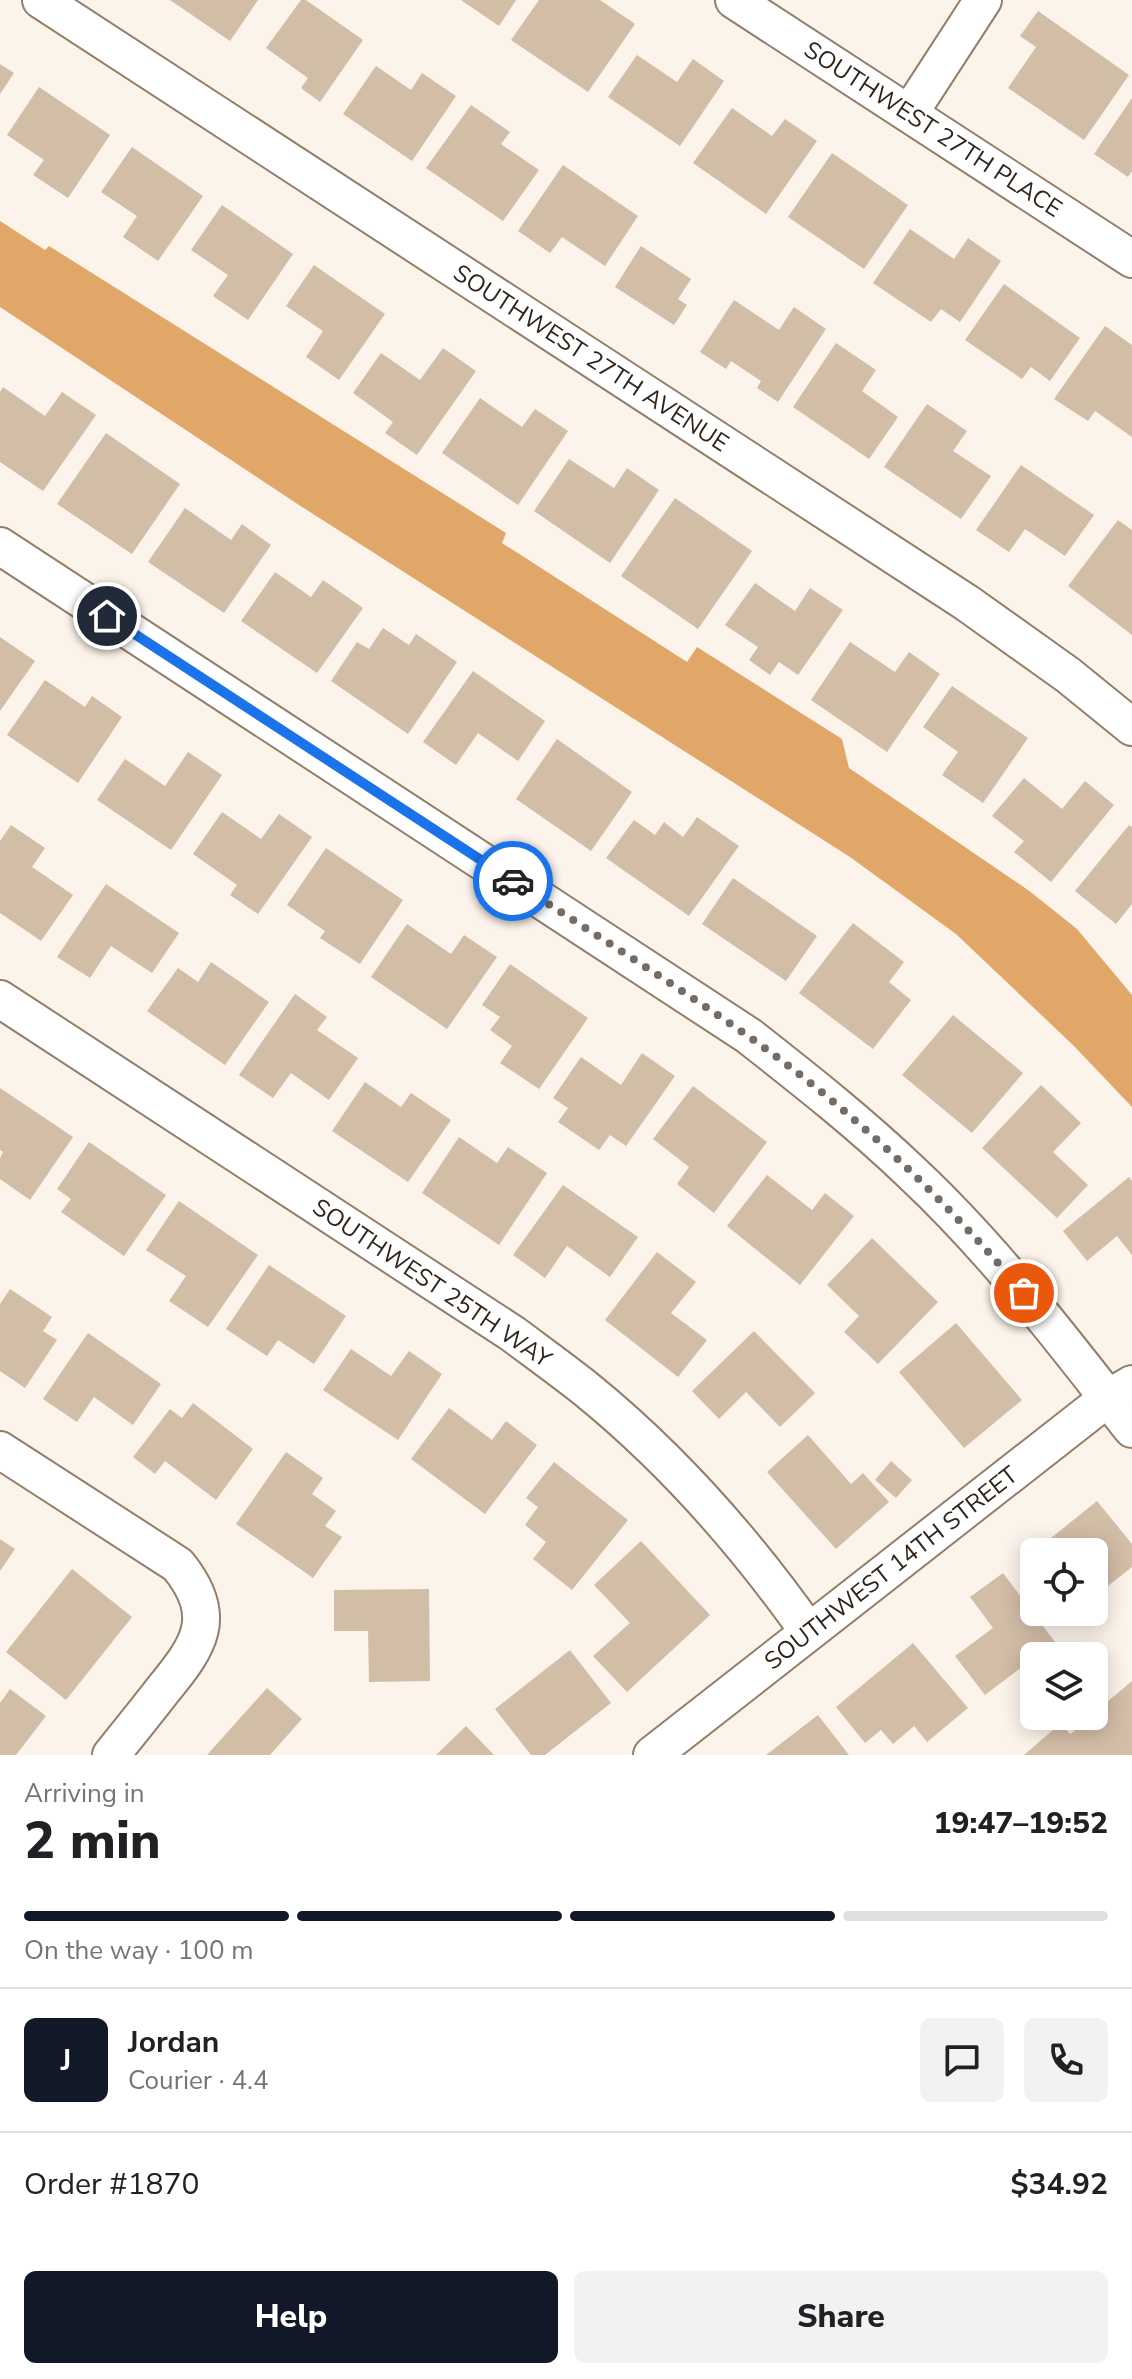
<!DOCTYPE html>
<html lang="en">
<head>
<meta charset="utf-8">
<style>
	:root { --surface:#fff; --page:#f2f2f2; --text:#202124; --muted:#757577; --line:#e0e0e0; --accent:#111827 }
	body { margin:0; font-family:"Nunito Sans",sans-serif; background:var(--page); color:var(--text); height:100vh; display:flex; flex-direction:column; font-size:30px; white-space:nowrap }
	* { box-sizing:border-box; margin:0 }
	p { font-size:26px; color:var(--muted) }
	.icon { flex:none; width:44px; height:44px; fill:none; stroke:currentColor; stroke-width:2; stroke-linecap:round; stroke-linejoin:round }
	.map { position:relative; height:1755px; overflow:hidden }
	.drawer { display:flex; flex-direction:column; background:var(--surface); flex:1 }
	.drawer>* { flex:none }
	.buttons { position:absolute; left:1020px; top:1538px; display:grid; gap:16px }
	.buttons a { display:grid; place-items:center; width:88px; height:88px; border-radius:12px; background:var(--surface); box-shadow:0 4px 20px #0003; font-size:40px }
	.pin { position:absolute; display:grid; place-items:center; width:68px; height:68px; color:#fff; margin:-34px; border:4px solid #fff; border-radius:50%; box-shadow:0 2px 8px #0007 }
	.courier { position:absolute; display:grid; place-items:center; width:80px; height:80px; margin:-40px; border:6px solid #1a73e8; border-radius:50%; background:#fff; color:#222; box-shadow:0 2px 10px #0007 }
	.summary em { font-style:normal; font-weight:800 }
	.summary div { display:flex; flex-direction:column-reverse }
	.summary { display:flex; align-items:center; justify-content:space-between; height:136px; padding:0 24px }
	h1 { font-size:52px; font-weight:800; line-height:60px }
	.bar { display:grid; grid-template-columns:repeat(4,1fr); gap:12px 8px; align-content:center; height:96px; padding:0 24px }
	.bar i { height:10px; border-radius:6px; background:var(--line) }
	.bar .selected { background:var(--accent) }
	.bar p { grid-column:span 4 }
	.line { display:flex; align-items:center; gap:20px; padding:0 24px; border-top:2px solid var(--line) }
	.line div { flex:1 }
	.round { display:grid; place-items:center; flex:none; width:84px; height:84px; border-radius:12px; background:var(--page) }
	.cta { display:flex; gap:16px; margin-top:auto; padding:16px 24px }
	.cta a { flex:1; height:92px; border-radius:12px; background:var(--accent); color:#fff; font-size:32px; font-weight:800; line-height:92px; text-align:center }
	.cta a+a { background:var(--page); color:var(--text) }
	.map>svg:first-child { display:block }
</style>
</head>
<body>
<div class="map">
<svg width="1132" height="1755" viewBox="0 0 1132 1755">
	<rect width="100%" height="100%" fill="#fcf3ea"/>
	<path fill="#e1a768" d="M 0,221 L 45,250 L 49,246 L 506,533 L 502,543 L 687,662 L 697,647 L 842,739 L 849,768 L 1028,890 L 1077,929 L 1132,995 L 1132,1107 L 1074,1046 L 956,934 L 850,857 L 299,505 L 0,307 Z"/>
	<path fill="#d2bda7" d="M 170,0 L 258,0 L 230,41 Z
		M 301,0 L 306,0 L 363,40 L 320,102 L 301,88 L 308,78 L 266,48 Z
		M 461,0 L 516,0 L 499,26 Z
		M 539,0 L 600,0 L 635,24 L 588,92 L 511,40 Z
		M 1038,11 L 1129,75 L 1084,140 L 1008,88 L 1036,47 L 1020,36 Z
		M 637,55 L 677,82 L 693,59 L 724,81 L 680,146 L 608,97 Z
		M 0,64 L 14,73 L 0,94 Z
		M 376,66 L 411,90 L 422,73 L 456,96 L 412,161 L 343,114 Z
		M 39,87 L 110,135 L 68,198 L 33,175 L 44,160 L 7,135 Z
		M 1132,98 L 1132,171 L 1128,177 L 1094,154 Z
		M 471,105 L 510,132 L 501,144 L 539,170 L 503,221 L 426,168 Z
		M 732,108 L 772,136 L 785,119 L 817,141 L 766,214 L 693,163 Z
		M 132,147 L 203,196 L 158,261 L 123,237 L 137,216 L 101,192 Z
		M 832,153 L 908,205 L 864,269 L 788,217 Z
		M 563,165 L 638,216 L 605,266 L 562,237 L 550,253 L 518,231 Z
		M 222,205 L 293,254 L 248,320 L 213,296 L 228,275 L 191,250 Z
		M 910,229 L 954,259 L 968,238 L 1001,261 L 960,322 L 941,309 L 931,322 L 873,283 Z
		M 641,246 L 691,279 L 678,299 L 687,305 L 674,325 L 615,287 Z
		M 314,265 L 385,314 L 339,380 L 306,357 L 323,331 L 286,306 Z
		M 1004,284 L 1080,338 L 1050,381 L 1031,367 L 1022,379 L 965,340 Z
		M 734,300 L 779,330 L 794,307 L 826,329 L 778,402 L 757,388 L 761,381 L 731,361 L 726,369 L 700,352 Z
		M 1105,326 L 1132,345 L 1132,437 L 1095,411 L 1088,421 L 1054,399 Z
		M 836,343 L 876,370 L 862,391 L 898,417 L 869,459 L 793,407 Z
		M 443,348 L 476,371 L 417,455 L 385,433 L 393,422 L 353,393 L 381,353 L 420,380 Z
		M 3,387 L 45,416 L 62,392 L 96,415 L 43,491 L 0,462 L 0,392 Z
		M 480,398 L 522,427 L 535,409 L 568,431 L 518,505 L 442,453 Z
		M 927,404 L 967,431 L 953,451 L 991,476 L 961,519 L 884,467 Z
		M 106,433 L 180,484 L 132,554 L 57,504 Z
		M 569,459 L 614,488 L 627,468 L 659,490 L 610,563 L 534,511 Z
		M 1021,465 L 1094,515 L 1065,556 L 1025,529 L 1009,552 L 976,530 Z
		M 675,498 L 752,551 L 698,629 L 621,576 Z
		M 185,508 L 231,540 L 242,524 L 271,545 L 224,613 L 148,562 Z
		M 1118,520 L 1132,530 L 1132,635 L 1068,586 Z
		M 275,572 L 311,597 L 323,580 L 363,608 L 317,673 L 241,621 Z
		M 755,583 L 795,611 L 810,588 L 843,610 L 798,675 L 779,662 L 770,675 L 749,660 L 758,647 L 725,625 Z
		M 383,628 L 409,645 L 416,634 L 457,662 L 408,734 L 331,681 L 357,642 L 369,649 Z
		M 0,637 L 35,661 L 0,711 Z
		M 850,642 L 895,672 L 909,652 L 940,674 L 887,752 L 811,700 Z
		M 473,671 L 545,721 L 518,761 L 478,733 L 456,765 L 423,742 Z
		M 45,680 L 85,707 L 92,696 L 122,717 L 78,783 L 7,735 Z
		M 952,686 L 1028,738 L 983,803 L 942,775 L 958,752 L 923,727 Z
		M 557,739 L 632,792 L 591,851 L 516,799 Z
		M 188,752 L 222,775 L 171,850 L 97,800 L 125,759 L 165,786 Z
		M 1024,778 L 1062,809 L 1085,781 L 1114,805 L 1051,882 L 1014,852 L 1024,841 L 992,816 Z
		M 222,812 L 261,839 L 279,814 L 312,837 L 258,914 L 230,895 L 237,885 L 193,854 Z
		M 697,817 L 739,846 L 689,916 L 606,858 L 634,820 L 655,835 L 664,822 L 683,837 Z
		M 11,825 L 45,848 L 32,867 L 73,895 L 41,941 L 0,913 L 0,841 Z
		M 1129,825 L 1132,827 L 1132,904 L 1116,924 L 1075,891 Z
		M 326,848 L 403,900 L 360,964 L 320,938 L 325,931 L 287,905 Z
		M 733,878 L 817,936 L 786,981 L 702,924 Z
		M 106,884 L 179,933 L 152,973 L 111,946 L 90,978 L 57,957 Z
		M 853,923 L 904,962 L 889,982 L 911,1000 L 873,1049 L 799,993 Z
		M 407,924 L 451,954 L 464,935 L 497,957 L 447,1029 L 371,977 Z
		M 211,962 L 269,1002 L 225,1065 L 147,1011 L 178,968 L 198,982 Z
		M 510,964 L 588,1018 L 539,1089 L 500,1063 L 512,1046 L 490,1030 L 500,1017 L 482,1005 Z
		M 295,994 L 327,1017 L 317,1030 L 358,1058 L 329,1100 L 291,1073 L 273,1098 L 239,1075 Z
		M 953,1015 L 1023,1073 L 972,1133 L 902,1075 Z
		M 642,1053 L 675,1076 L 626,1146 L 610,1135 L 599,1150 L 558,1122 L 568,1108 L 553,1098 L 581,1057 L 621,1085 Z
		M 365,1082 L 401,1107 L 411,1093 L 451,1120 L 408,1182 L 332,1131 Z
		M 1041,1085 L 1081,1123 L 1053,1152 L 1088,1185 L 1057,1218 L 982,1148 Z
		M 693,1086 L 767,1142 L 714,1213 L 677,1184 L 689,1167 L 653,1139 Z
		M 0,1088 L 73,1137 L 30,1200 L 0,1179 L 0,1158 L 3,1152 L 0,1150 Z
		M 459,1137 L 497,1163 L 508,1147 L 547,1173 L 499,1245 L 422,1193 Z
		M 89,1142 L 166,1195 L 124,1256 L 61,1212 L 71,1199 L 57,1189 Z
		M 767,1175 L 812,1210 L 825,1193 L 854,1216 L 800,1285 L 727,1226 Z
		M 1129,1177 L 1132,1181 L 1132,1255 L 1117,1236 L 1087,1261 L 1063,1231 Z
		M 563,1185 L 638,1237 L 610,1277 L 567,1246 L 545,1278 L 513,1255 Z
		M 179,1201 L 258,1255 L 208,1327 L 169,1301 L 186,1276 L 146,1250 Z
		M 872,1238 L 938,1302 L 878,1364 L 844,1332 L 859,1316 L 827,1285 Z
		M 657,1252 L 696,1282 L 671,1313 L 707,1340 L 678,1377 L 605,1320 Z
		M 269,1265 L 346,1316 L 314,1364 L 278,1340 L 267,1356 L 226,1329 Z
		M 10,1289 L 52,1317 L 43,1331 L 57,1340 L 25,1388 L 0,1371 L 0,1304 Z
		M 956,1323 L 1022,1400 L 964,1448 L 899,1372 Z
		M 754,1331 L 815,1393 L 780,1427 L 746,1392 L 719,1419 L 692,1391 Z
		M 88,1333 L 161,1384 L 133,1425 L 94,1397 L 77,1422 L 43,1399 Z
		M 351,1349 L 391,1376 L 409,1351 L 442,1374 L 398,1440 L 323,1390 Z
		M 193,1403 L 253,1449 L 216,1500 L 165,1461 L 155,1474 L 133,1457 L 170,1409 L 182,1418 Z
		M 449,1408 L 492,1440 L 506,1421 L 537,1445 L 485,1514 L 411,1459 Z
		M 808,1435 L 851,1484 L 863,1473 L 889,1502 L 836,1549 L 767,1472 Z
		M 286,1452 L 323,1478 L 312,1494 L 336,1511 L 325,1526 L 342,1537 L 313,1578 L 236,1524 Z
		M 891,1461 L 912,1480 L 896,1498 L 875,1480 Z
		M 554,1462 L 628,1520 L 572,1590 L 533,1559 L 546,1542 L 525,1525 L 538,1507 L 526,1498 Z
		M 1097,1501 L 1132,1544 L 1132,1567 L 1094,1597 L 1094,1552 L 1034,1552 L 1034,1569 L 1025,1559 Z
		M 0,1539 L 15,1549 L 0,1571 Z
		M 641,1541 L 710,1615 L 627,1692 L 593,1656 L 630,1623 L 594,1585 Z
		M 72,1569 L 132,1617 L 66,1700 L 6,1652 Z
		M 1003,1573 L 1055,1642 L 985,1695 L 955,1656 L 993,1628 L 970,1597 Z
		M 429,1589 L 430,1681 L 369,1682 L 368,1631 L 334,1631 L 334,1590 Z
		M 913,1643 L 968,1708 L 927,1742 L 914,1726 L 893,1744 L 881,1730 L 865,1743 L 836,1707 Z
		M 570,1650 L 611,1703 L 545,1755 L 531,1755 L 495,1709 Z
		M 1132,1681 L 1132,1755 L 1024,1755 L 1061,1723 L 1070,1734 L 1094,1716 L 1094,1713 Z
		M 267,1688 L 302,1719 L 270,1755 L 207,1755 Z
		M 10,1689 L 46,1716 L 16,1755 L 0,1755 L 0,1703 Z
		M 818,1715 L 849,1755 L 766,1755 Z
		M 466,1726 L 494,1755 L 436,1755 Z"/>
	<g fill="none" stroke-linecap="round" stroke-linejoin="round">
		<defs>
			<path id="minor" d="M 41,0 L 967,603 L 1068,675 L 1132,727
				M 734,0 L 1132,259
				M 909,114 L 983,0
				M 0,546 L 749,1036 C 805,1080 861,1124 913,1174 C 995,1251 1063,1341 1132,1429
				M 0,999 L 513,1334 C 537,1352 562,1370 586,1389 C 671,1458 745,1542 808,1631
				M 0,1450 L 178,1565 C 220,1617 199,1646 162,1691 C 145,1713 128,1734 111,1755
				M 652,1755 L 1108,1398 L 1132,1384"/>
		</defs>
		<use href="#minor" stroke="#927e6a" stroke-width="40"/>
		<use href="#minor" stroke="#fff" stroke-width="36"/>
	</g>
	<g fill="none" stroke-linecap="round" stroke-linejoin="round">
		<path stroke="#756d65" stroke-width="8" stroke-dasharray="0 14.4" d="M 513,881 C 591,932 671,982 748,1036 C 850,1108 943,1197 1024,1293"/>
		<path stroke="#1a73e8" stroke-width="10" d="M 107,616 L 513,881"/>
	</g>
	<g text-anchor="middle" stroke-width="6" stroke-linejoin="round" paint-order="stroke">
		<g font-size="24" fill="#2d251d" stroke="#fff">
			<text transform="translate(933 129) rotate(33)" y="8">SOUTHWEST 27TH PLACE</text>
			<text transform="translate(591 358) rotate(33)" y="8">SOUTHWEST 27TH AVENUE</text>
			<text transform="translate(432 1283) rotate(34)" y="8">SOUTHWEST 25TH WAY</text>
			<text transform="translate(891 1568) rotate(-38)" y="8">SOUTHWEST 14TH STREET</text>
		</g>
	</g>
</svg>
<div class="buttons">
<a><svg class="icon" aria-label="locate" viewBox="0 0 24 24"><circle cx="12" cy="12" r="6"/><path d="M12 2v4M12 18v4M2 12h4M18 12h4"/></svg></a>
<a><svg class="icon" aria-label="layers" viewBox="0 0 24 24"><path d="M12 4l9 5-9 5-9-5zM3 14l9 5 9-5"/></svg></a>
</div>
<div class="pin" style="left:1024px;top:1293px;background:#ea580c"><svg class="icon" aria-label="bag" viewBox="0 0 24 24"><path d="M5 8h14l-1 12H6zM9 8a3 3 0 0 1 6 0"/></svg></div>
<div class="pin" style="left:107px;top:616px;background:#1f2937"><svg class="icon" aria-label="home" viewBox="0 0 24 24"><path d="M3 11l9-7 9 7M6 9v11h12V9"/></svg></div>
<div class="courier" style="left:513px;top:881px"><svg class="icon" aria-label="car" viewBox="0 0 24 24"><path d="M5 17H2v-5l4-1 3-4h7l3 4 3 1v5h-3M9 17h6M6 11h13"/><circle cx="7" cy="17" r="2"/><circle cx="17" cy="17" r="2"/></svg></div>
</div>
<section class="drawer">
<div class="summary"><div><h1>2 min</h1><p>Arriving in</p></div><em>19:47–19:52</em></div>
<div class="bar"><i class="selected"></i><i class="selected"></i><i class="selected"></i><i></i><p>On the way · 100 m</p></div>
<div class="line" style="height:144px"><b class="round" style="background:var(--accent);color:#fff">J</b><div><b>Jordan</b><p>Courier · 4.4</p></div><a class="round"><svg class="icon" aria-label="chat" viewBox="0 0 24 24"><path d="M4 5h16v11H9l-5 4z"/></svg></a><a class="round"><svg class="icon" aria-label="phone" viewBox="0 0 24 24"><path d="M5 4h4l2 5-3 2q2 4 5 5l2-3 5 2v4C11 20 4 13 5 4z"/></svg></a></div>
<div class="line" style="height:104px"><div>Order #1870</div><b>$34.92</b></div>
<div class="cta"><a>Help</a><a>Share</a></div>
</section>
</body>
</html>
